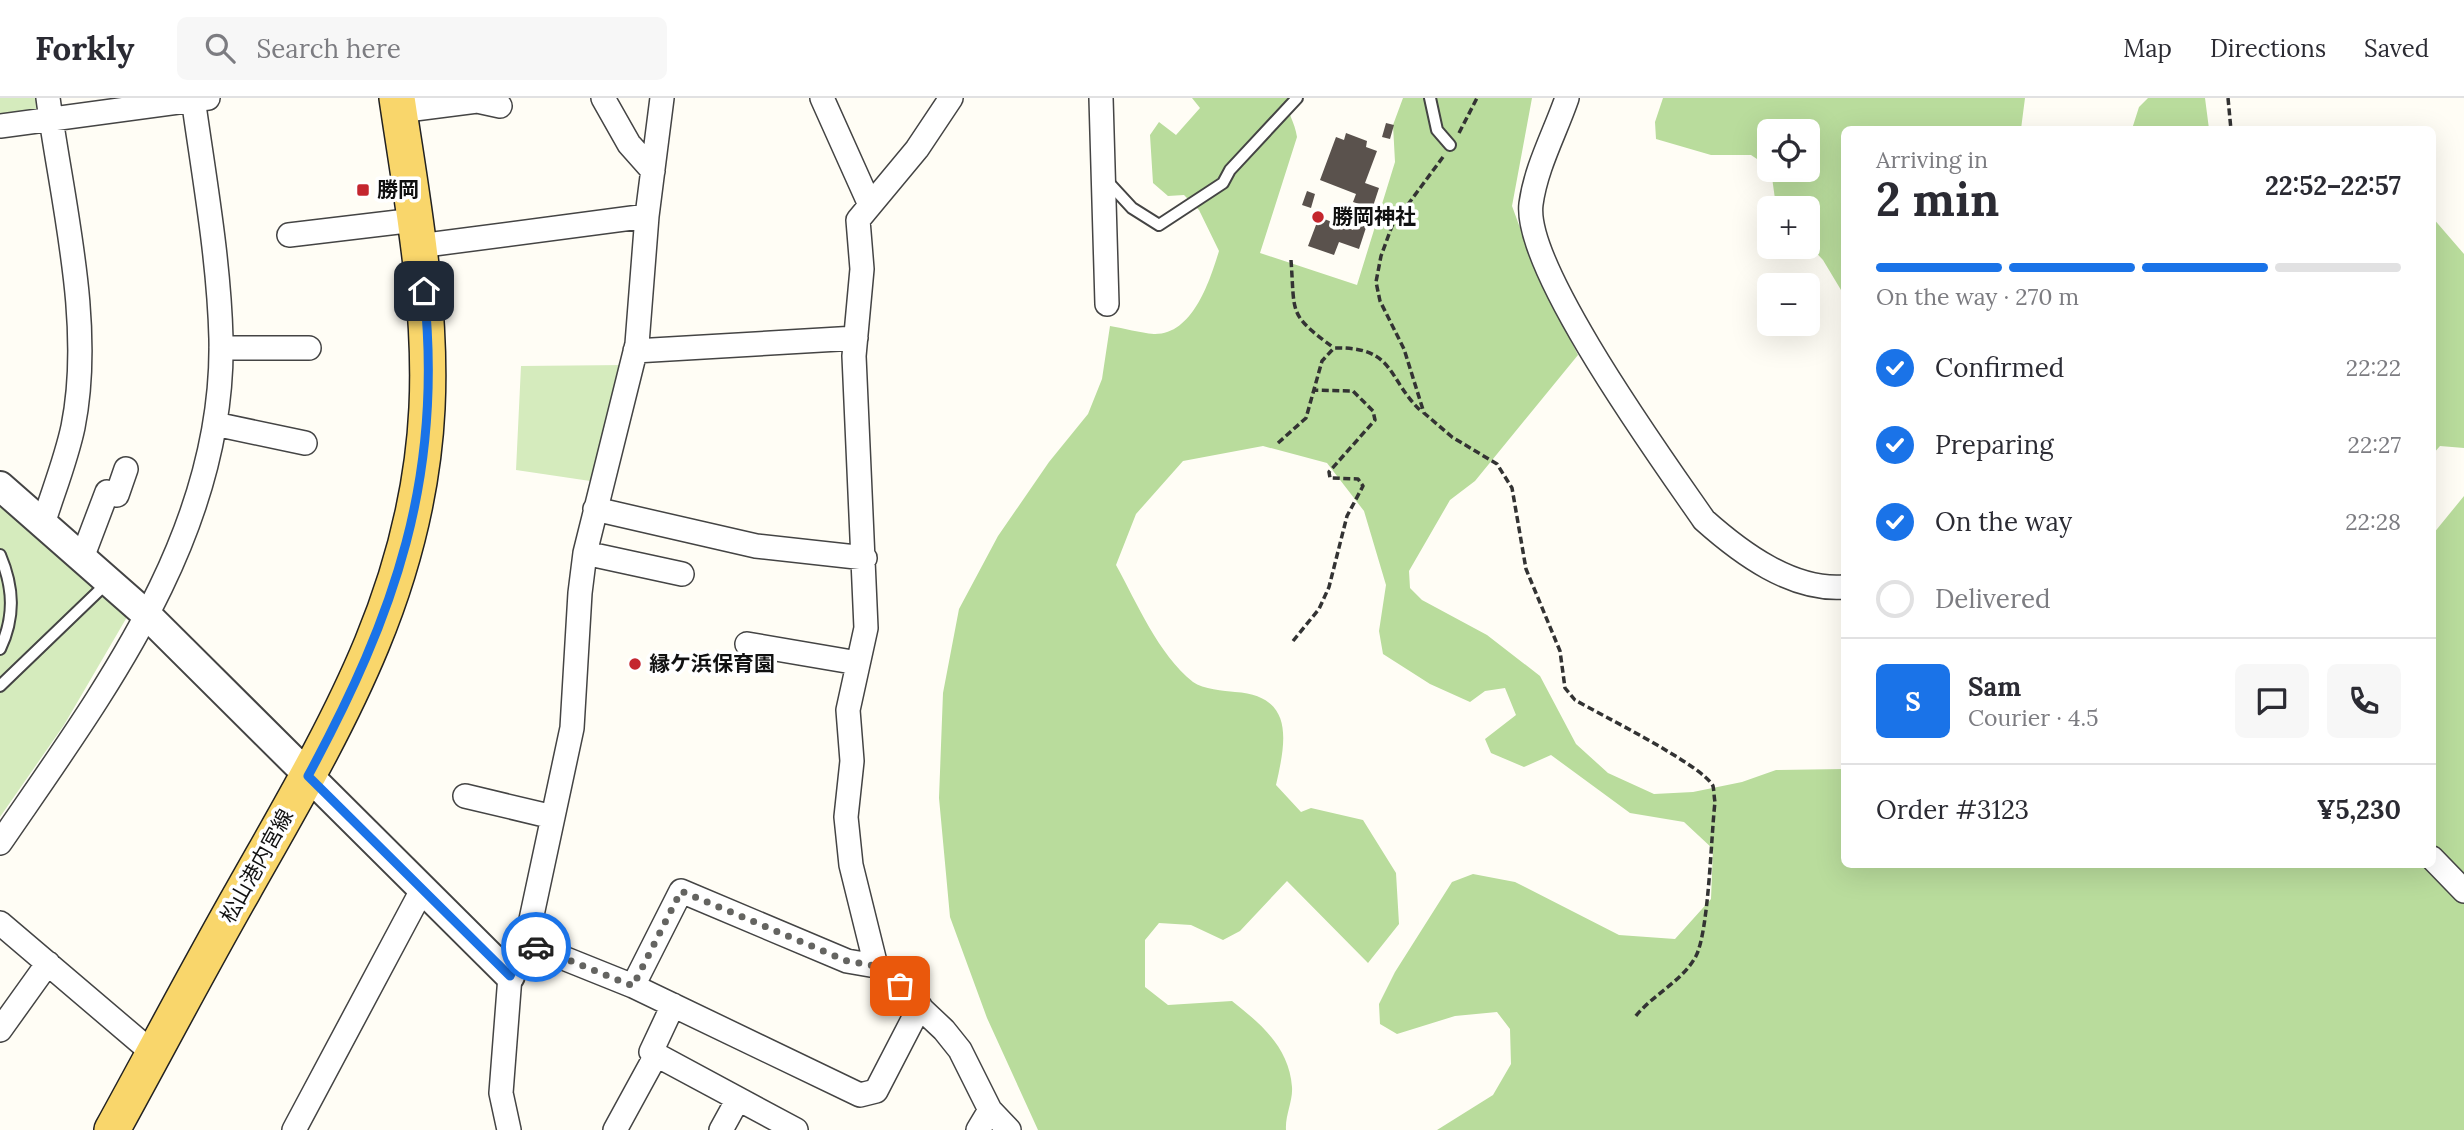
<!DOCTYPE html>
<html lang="en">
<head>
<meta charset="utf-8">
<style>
	:root { --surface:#fff; --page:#f7f7f7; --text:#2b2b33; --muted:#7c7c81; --line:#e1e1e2; --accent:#1a73e8 }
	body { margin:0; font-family:Lora,"Noto Sans JP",serif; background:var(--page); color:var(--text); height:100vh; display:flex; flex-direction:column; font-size:26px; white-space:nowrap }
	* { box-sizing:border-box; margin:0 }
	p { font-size:23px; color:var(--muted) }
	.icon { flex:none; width:38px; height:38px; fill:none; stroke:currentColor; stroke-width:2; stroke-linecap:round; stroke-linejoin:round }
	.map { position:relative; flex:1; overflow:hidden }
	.side { position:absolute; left:1841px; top:28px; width:595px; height:742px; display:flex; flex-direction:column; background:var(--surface); border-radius:10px; box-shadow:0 7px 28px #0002 }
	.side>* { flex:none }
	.controls { position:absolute; left:1757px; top:21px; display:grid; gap:14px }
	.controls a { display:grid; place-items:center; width:63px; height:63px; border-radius:10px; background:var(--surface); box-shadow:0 7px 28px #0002; font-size:35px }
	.pin { position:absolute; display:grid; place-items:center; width:60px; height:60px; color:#fff; margin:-30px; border-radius:14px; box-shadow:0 4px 10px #0006 }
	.courier { position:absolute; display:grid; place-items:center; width:70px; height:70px; margin:-35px; border:5px solid #1a73e8; border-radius:50%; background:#fff; color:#222; box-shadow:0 2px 9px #0007 }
	.summary em { font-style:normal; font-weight:700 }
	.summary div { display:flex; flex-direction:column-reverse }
	.summary { display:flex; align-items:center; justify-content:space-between; height:119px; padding:0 35px }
	h1 { font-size:46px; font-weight:700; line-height:52px }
	.bar { display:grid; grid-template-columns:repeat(4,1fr); gap:10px 7px; align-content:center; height:84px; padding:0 35px }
	.bar i { height:9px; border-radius:5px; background:var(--line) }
	.bar .current { background:var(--accent) }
	.bar p { grid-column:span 4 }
	.line { display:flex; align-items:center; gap:18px; padding:0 35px; border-top:2px solid var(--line) }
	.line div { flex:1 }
	.round { display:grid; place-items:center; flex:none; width:74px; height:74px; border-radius:10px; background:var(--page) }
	ol { padding:0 35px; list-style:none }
	li { display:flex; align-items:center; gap:21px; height:77px }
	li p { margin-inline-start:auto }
	li .icon { padding:7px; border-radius:50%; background:var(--accent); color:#fff; stroke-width:4 }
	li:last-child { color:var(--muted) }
	li i { width:38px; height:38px; border:4px solid var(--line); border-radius:50% }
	header { display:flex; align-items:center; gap:42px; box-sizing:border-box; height:98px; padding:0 35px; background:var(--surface); border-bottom:2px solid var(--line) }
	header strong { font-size:33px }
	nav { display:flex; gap:38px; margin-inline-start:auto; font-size:24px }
	.search { width:490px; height:63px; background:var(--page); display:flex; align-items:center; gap:18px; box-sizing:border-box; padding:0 24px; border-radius:10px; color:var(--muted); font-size:26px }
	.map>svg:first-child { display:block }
</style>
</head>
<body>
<header>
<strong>Forkly</strong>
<div class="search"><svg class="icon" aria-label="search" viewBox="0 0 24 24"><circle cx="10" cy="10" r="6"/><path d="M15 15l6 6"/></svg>Search here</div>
<nav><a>Map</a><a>Directions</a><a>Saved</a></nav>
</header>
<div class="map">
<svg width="2464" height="1032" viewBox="0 0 2464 1032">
	<rect width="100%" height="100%" fill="#fffdf5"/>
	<path fill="#d5ebbd" d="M 0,0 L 45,0 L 47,18 L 0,25 Z
		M 625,267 L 597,384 L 516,372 L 521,268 Z
		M 0,405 L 127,519 L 64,627 L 0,719 Z"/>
	<path fill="#b9dc9c" d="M 1192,0 L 1287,0 C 1287,16 1295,24 1297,39 L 1260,155 L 1357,187 L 1395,64 L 1393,27 L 1403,0 L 1532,0 L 1512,108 L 1535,171 L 1578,257 L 1475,383 L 1450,402 L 1409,473 L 1410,490 L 1422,502 L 1487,537 L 1540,578 L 1576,646 L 1608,675 L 1654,696 L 1693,694 L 1742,684 L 1776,672 L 1844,671 L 1844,766 L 2432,766 L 2433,436 L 2464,398 L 2464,1032 L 1437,1032 L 1493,997 L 1511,966 L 1510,931 L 1497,914 L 1455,918 L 1397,936 L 1380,926 L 1379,906 L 1395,874 L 1452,784 L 1473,776 L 1515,784 L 1619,837 L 1675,841 L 1711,801 L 1713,751 L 1684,724 L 1630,715 L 1551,657 L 1524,669 L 1491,655 L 1485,641 L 1516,617 L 1505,590 L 1485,593 L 1470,604 L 1430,586 L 1383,556 L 1379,533 L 1386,487 L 1364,413 L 1327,365 L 1263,348 L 1183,363 L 1136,416 L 1116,467 C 1137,505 1158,556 1193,584 C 1203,591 1224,593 1235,594 C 1295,598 1286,643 1276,687 L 1301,714 L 1311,710 L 1363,722 L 1396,775 L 1399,826 L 1368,865 L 1287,783 L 1240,833 L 1223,842 L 1191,827 L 1159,825 L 1145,842 L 1145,889 L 1168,907 L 1232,903 C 1261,926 1289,949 1292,989 C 1293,1003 1285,1017 1286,1032 L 1038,1032 L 987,920 L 950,819 L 939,700 L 943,595 L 959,511 L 998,438 L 1049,364 L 1088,316 L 1102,281 L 1110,228 C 1124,230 1140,235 1154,236 C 1193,237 1210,182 1219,153 L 1199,112 L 1184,97 L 1168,98 L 1153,85 L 1150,37 L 1159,24 L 1176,37 L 1200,10 Z
		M 1663,0 L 2025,0 L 2021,31 L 1844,32 L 1844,197 L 1823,162 L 1808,146 L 1808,110 L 1781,110 L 1775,101 L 1771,72 L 1808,72 L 1808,33 L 1769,33 L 1769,69 L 1751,57 L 1711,57 L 1656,41 L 1655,24 Z
		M 2148,0 L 2205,0 L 2209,31 L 2132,31 L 2139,9 Z
		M 2432,119 L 2464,156 L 2464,350 L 2440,348 L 2433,356 Z"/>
	<path fill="#5a524d" d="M 1386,25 L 1394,27 L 1390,41 L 1382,39 Z
		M 1346,35 L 1367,43 L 1366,49 L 1377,53 L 1365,85 L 1379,90 L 1359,151 L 1339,144 L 1334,157 L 1308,148 L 1319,119 L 1353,132 L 1362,107 L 1353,104 L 1356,96 L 1320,82 L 1336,39 L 1344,42 Z
		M 1307,93 L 1315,96 L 1311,110 L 1302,107 Z"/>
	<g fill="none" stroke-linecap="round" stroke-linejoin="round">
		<defs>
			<path id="service" d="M 1430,0 L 1437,32 L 1450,47
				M 1108,84 L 1132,110 L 1159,127 L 1223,85 L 1230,72 L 1297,0
				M 0,457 C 14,490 15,519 0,551
				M 0,588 L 107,485"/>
			<path id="minor" d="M 603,0 L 629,46 L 653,73
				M 822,0 L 870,107
				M 951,0 L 917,51 L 858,122 L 862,171 L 854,258 L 866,530 L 848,612 L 852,663 L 846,719 L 851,767 L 876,868 L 944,932 L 960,952 L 990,1012 L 1009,1032
				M 1101,0 L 1107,206
				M 1567,0 C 1555,35 1536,69 1531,106 C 1523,170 1664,364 1704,422 C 1741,455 1792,493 1844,489
				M 399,13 L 477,3 L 500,8
				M 0,28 L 208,0
				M 289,137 L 415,122
				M 419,148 L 647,118
				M 221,250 L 309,250
				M 635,253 L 856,240
				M 215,326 L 305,345
				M 595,411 L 756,448 L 865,460
				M 43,426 C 53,394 66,362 73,329 C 94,225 62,104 48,0
				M 585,455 L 682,476
				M 82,460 L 107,394 L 117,397 L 126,371
				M 747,546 L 858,565
				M 465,698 L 553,719
				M 0,745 C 104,593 225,435 221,241 C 219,161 204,79 193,0
				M 2432,760 L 2464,793
				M 0,825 L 154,956
				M 526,845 L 633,888 L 860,997 L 876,993 L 920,908
				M 633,888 L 681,793 L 847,863 L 876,868
				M 673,907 L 651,954 L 796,1032
				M 0,932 L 48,865
				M 294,1032 L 422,792
				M 509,1032 L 501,995 L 510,878 L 526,845 L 572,630 L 580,495 L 585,455 L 637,246 L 647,118 L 662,0
				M 615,1032 L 656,957
				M 721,1032 L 738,1001
				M 978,1032 L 990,1012"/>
			<path id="tertiary" d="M 0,388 L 148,518 L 510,878"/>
			<path id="primary" d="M 112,1032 C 156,952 198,872 243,793 C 332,635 418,496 427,310 C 432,206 412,102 397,0"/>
		</defs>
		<use href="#service" stroke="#444" stroke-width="14"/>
		<use href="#minor" stroke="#444" stroke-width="26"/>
		<use href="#tertiary" stroke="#444" stroke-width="32"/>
		<use href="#primary" stroke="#222" stroke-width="38"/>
		<path stroke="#333" stroke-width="3.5" stroke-dasharray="7 3.5" stroke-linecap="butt" d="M 2228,0 L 2231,32
			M 1459,35 L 1477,0
			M 1443,59 L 1392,128 L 1381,158 L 1376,184 L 1380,203 L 1404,251 L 1424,315 L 1452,339 L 1497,366 L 1512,390 L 1526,471 L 1560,553 L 1565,590 L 1575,602 C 1599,616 1704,668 1713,688 C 1714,692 1714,699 1715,704 C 1711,738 1709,832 1696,858 C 1683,883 1652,897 1635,919
			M 1291,162 C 1295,217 1288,216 1334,250
			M 1278,345 L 1306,320 L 1322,263 L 1334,250 C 1396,248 1387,282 1422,314
			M 1293,543 L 1319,511 L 1329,489 L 1347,418 L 1363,388 L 1358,381 L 1330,380 L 1329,374 L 1375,322 L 1373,313 L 1353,293 L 1313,292"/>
		<use href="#service" stroke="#fff" stroke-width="10"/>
		<use href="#minor" stroke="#fff" stroke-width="23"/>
		<use href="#tertiary" stroke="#fff" stroke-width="28"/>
		<use href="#primary" stroke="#f9d66b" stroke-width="35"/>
	</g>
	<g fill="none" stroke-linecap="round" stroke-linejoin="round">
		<path stroke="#646461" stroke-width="7" stroke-dasharray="0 12.6" d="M 536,849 L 633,888 L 681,793 L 847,863 L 876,868 L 900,888"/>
		<path stroke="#1a73e8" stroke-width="9" d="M 424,193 C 444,378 395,517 308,678 L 510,878 L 526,845 L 536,849"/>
	</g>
	<g fill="#c4262e" stroke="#fff" stroke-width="2.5">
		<rect x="356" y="85" width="14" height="14" rx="3.5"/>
		<circle cx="1318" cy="119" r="7"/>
		<circle cx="635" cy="566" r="7"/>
	</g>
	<g text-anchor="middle" stroke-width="7" stroke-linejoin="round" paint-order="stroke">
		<g font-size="21" font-weight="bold" fill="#111" stroke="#fff" text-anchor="start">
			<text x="377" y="99">勝岡</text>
			<text x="1332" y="126">勝岡神社</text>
			<text x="649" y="573">縁ケ浜保育園</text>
		</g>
		<g font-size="21" fill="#111" stroke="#fff">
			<text transform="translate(257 768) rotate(-61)" y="7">松山港内宮線</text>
		</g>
	</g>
</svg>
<div class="controls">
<a><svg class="icon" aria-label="locate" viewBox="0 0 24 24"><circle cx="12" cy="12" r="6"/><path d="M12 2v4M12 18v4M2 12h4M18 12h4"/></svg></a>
<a>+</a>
<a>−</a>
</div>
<div class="pin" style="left:900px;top:888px;background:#ea580c"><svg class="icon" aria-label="bag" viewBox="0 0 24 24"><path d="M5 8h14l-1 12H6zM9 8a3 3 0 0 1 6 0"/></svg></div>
<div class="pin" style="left:424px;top:193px;background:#1f2937"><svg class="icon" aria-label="home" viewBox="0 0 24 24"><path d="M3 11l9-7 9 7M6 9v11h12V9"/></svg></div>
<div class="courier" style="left:536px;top:849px"><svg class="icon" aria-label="car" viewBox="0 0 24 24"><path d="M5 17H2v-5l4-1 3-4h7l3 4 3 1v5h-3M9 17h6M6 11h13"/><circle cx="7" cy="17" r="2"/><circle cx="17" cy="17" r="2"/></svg></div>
<section class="side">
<div class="summary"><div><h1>2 min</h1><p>Arriving in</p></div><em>22:52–22:57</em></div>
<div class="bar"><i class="current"></i><i class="current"></i><i class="current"></i><i></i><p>On the way · 270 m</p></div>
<ol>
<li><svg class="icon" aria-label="check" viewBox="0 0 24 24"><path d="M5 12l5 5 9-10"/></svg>Confirmed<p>22:22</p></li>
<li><svg class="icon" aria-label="check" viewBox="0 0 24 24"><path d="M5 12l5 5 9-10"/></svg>Preparing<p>22:27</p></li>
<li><svg class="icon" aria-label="check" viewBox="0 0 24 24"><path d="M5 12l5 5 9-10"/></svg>On the way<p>22:28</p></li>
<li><i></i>Delivered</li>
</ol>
<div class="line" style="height:126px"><b class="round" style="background:var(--accent);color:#fff">S</b><div><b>Sam</b><p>Courier · 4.5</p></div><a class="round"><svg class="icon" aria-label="chat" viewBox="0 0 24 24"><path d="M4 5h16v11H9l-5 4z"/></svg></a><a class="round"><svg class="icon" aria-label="phone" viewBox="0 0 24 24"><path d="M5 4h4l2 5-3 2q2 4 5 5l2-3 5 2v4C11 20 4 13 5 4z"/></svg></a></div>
<div class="line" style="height:91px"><div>Order #3123</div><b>¥5,230</b></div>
</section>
</div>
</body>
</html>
